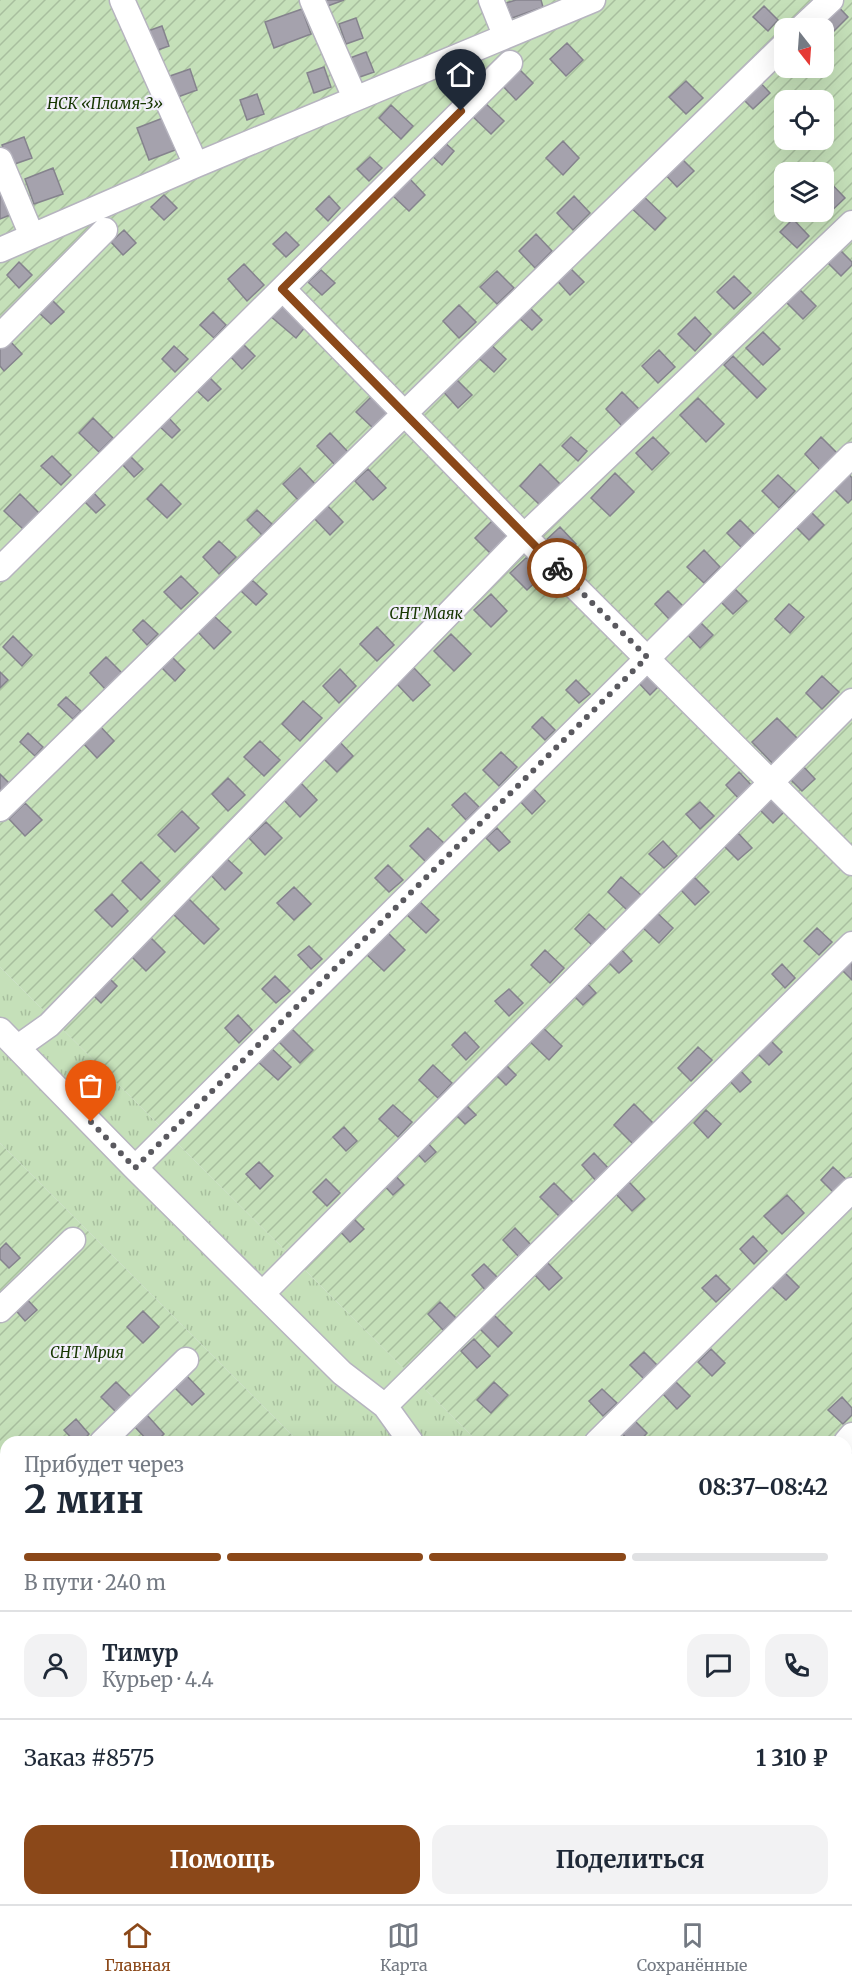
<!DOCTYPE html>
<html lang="ru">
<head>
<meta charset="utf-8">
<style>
	:root { --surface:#fff; --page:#f2f2f3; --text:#1f2937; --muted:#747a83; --line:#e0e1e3; --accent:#8b4819 }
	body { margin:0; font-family:Merriweather,serif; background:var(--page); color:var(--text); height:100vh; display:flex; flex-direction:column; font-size:22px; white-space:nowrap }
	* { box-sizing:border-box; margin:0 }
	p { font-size:20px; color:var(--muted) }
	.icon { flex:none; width:33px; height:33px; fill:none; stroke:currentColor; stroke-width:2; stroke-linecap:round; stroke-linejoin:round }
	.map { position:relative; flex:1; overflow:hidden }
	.drawer { position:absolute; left:0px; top:1436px; width:852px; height:470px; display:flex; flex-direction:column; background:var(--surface); border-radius:18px 18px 0 0; box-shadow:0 6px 24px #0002 }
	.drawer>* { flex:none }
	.needle { width:39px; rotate:163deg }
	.controls { position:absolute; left:774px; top:18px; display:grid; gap:12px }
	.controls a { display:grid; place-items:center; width:60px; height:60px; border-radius:12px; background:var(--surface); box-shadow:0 6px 24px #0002; font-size:30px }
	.pin { position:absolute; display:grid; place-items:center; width:51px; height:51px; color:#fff; margin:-62px -26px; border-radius:50% 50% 50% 0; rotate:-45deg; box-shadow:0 0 6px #0007 }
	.pin .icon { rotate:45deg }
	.courier { position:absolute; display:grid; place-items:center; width:60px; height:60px; margin:-30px; border:4px solid #8b4819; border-radius:50%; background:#fff; color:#222; box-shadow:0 2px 8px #0007 }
	.headline em { font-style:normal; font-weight:700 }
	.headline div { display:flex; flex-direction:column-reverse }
	.headline { display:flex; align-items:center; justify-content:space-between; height:102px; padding:0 24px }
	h1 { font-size:39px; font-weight:700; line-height:45px }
	.bar { display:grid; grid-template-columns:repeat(4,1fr); gap:9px 6px; align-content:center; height:72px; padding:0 24px }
	.bar i { height:8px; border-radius:4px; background:var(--line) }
	.bar .active { background:var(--accent) }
	.bar p { grid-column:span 4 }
	.line { display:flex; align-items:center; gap:15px; padding:0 24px; border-top:2px solid var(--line) }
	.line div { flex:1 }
	.round { display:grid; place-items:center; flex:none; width:63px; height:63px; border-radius:18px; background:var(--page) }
	.cta { display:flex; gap:12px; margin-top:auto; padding:12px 24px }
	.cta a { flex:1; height:69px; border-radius:18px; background:var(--accent); color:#fff; font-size:24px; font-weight:700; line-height:69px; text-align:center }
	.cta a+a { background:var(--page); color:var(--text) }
	.tab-bar { display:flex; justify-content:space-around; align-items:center; height:84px; border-top:2px solid var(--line); background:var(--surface); font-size:16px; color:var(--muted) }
	.tab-bar a { display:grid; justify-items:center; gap:3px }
	.tab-bar .active { color:var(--accent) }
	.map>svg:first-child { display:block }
</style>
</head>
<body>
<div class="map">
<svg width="852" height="1904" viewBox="0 0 852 1904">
	<defs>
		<pattern id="grass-tufts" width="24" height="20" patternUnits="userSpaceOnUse" patternTransform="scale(1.5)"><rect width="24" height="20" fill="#c5e0b9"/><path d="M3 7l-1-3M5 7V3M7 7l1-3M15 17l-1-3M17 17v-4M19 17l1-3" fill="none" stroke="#a8bf9e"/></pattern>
		<pattern id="garden-furrows" width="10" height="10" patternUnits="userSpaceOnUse" patternTransform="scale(1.5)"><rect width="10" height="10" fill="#c5e0b9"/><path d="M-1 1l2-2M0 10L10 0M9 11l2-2" fill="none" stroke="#a8bf9e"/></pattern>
	</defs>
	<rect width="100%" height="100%" fill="#e4e2ee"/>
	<path fill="url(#grass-tufts)" d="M 0,967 L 477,1441 L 298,1441 L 0,1143 Z
		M 846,1808 L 852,1814 L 852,1904 L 759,1904 L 754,1899 L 846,1899 Z"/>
	<path fill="url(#garden-furrows)" fill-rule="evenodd" d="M 0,0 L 852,0 L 852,1814 L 846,1808 L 846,1442 L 477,1441 L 0,967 ZM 784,28 L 824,28 L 824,68 L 784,68 ZM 784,100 L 824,100 L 824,140 L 784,140 ZM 784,172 L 824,172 L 824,212 L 784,212 Z
		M 0,1143 L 298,1441 L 6,1442 L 6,1899 L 754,1899 L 759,1904 L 0,1904 Z"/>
	<path fill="#a5a2ad" stroke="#85838d" stroke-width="1.5" d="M 323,0 L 344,0 L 325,7 Z
		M 516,0 L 541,0 L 543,7 L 512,18 L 506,3 Z
		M 832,0 L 848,17 L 832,33 L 815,17 Z
		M 764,6 L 778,20 L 768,31 L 753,17 Z
		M 302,9 L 311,34 L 274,48 L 265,22 Z
		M 356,18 L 363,38 L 346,44 L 339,24 Z
		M 162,26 L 169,46 L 152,52 L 145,32 Z
		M 567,43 L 583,60 L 566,76 L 550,59 Z
		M 366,52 L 374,72 L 357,78 L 350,58 Z
		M 516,66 L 533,83 L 516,100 L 499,82 Z
		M 324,67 L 331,87 L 314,93 L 307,73 Z
		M 190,69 L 197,90 L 175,98 L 167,77 Z
		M 754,76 L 770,93 L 753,109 L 737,93 Z
		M 686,81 L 703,98 L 686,114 L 669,97 Z
		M 257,94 L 264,114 L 247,120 L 240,100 Z
		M 482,100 L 504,121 L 491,134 L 469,113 Z
		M 391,105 L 413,126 L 401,139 L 379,118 Z
		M 163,118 L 175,150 L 149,160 L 137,128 Z
		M 24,137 L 32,158 L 9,166 L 2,145 Z
		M 442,140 L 454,151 L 442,165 L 430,154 Z
		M 563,141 L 579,158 L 563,175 L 546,158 Z
		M 677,154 L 694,171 L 677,187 L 661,170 Z
		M 370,157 L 382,168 L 369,181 L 357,169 Z
		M 53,168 L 63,194 L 34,204 L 25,179 Z
		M 824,176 L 845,198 L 824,218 L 818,212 L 824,212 Z
		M 408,177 L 425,195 L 409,211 L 391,194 Z
		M 0,190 L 10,215 L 0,219 Z
		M 639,192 L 666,218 L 655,230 L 627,204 Z
		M 164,195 L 177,208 L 164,220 L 151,207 Z
		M 329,196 L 340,208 L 328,221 L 316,209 Z
		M 574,196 L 590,213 L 573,230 L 557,213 Z
		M 793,219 L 809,236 L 797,248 L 780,232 Z
		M 124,230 L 136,243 L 123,255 L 111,242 Z
		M 286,232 L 299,245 L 286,257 L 273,244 Z
		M 536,234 L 552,251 L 535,268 L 519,251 Z
		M 837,247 L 852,262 L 852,265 L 841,276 L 824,259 Z
		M 19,262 L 32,275 L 19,288 L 7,275 Z
		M 565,263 L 584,282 L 570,295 L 552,275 Z
		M 244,264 L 264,285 L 247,301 L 228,279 Z
		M 321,270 L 335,283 L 322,295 L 308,282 Z
		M 497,271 L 514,288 L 497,304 L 480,287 Z
		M 734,276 L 751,293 L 734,309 L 717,292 Z
		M 799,289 L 816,306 L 803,319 L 786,302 Z
		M 51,299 L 64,312 L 51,324 L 38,312 Z
		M 280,303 L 306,326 L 296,338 L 269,315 Z
		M 459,305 L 476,322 L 459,338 L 443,321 Z
		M 528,306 L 542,320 L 532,330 L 518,317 Z
		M 213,312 L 226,325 L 214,338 L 200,325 Z
		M 695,317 L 711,334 L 695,351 L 678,334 Z
		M 763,332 L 780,349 L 763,365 L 746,348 Z
		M 8,339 L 22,354 L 4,371 L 0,366 L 0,347 Z
		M 487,341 L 506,359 L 494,372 L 474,354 Z
		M 242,343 L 255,356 L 242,369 L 229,355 Z
		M 174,346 L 188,359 L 175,372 L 162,359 Z
		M 659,350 L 675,367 L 658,383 L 642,366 Z
		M 733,356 L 766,389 L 757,398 L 724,365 Z
		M 207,375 L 221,389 L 208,401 L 194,388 Z
		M 453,376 L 472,395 L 458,408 L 440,388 Z
		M 622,392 L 639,409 L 622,426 L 606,409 Z
		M 373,395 L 389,412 L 373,428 L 356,412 Z
		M 698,398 L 724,424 L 706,442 L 680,415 Z
		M 167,416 L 180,430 L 172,438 L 158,425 Z
		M 93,418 L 113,438 L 99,452 L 79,433 Z
		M 330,433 L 348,452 L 335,465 L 317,446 Z
		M 571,437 L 587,451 L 578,461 L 562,446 Z
		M 653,437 L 669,453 L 652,470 L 636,453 Z
		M 821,437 L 838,454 L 821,471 L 805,454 Z
		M 129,455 L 143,469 L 134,477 L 121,463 Z
		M 52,456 L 71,475 L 61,485 L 41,466 Z
		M 540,464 L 560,484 L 540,505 L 520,486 Z
		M 300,468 L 316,485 L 299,501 L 283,484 Z
		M 368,469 L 386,488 L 373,500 L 355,481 Z
		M 615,473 L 634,492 L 610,516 L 591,498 Z
		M 849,474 L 852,478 L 852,499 L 848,503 L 834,489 Z
		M 778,475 L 795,491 L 779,508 L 762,491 Z
		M 161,484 L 181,504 L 167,518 L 147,499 Z
		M 92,491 L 105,505 L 96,513 L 83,500 Z
		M 20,494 L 39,513 L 23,529 L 4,511 Z
		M 325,503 L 343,522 L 330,535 L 312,516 Z
		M 257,510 L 272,524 L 262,535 L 247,520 Z
		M 810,511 L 824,525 L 809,540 L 795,526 Z
		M 740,520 L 755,535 L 741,547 L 727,533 Z
		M 492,521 L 508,538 L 492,555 L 475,538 Z
		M 560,527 L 576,544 L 559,560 L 543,543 Z
		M 219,541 L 236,557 L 219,574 L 203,557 Z
		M 704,550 L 720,567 L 704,583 L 687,567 Z
		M 527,557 L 544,574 L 527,590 L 510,573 Z
		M 181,576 L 198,593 L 181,609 L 164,592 Z
		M 252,580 L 267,594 L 256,605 L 241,591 Z
		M 733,587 L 747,601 L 733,614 L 719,600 Z
		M 668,591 L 683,606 L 669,619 L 655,604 Z
		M 491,594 L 507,611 L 491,627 L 474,610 Z
		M 789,604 L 804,617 L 790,633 L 775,619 Z
		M 214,616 L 231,632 L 214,649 L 198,632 Z
		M 143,620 L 158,634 L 147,645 L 133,630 Z
		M 699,621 L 713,635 L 700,648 L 686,633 Z
		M 377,627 L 394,645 L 377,661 L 360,644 Z
		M 451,634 L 471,654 L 454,671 L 434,651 Z
		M 13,636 L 32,655 L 22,666 L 3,647 Z
		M 171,656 L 185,670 L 175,681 L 161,667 Z
		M 106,657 L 123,674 L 106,690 L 90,673 Z
		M 414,668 L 430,685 L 413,701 L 397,684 Z
		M 340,669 L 356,686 L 339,703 L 323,686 Z
		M 647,671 L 660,685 L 650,695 L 637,681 Z
		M 0,672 L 8,680 L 0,688 Z
		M 822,676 L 839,692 L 822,709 L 806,693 Z
		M 576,680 L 590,694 L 579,703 L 566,690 Z
		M 66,697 L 81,711 L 73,719 L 58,705 Z
		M 303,701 L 322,718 L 300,741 L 282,724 Z
		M 542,717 L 555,730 L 545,740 L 532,727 Z
		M 777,718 L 800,741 L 775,766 L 752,742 Z
		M 98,724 L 114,741 L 97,758 L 81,741 Z
		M 28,733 L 43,747 L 35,756 L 20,742 Z
		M 337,739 L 353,756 L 337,772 L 320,755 Z
		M 260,741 L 280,760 L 264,776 L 244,757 Z
		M 501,752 L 517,767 L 499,786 L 483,770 Z
		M 801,764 L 815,779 L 802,791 L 788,777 Z
		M 739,772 L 753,787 L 740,800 L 726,785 Z
		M 0,774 L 10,784 L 0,794 Z
		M 228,778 L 245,795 L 228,811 L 212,794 Z
		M 301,783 L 317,800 L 300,817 L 284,800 Z
		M 531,786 L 545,801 L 532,814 L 518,799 Z
		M 465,793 L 479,807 L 466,820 L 452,805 Z
		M 772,796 L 786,810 L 773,823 L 759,809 Z
		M 700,802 L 714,816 L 700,829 L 686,814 Z
		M 25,803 L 42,820 L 25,836 L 9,819 Z
		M 182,811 L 199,828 L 175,852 L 158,835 Z
		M 266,822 L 282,838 L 265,855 L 249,838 Z
		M 428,828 L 444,843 L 426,862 L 410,846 Z
		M 497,828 L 510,842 L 499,851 L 486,838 Z
		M 738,833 L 752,848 L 738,860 L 724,846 Z
		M 663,841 L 677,856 L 664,868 L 649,854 Z
		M 225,857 L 242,873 L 225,890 L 209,873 Z
		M 141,862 L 160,881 L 141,900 L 122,881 Z
		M 388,865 L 403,880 L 389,892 L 375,878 Z
		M 621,877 L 641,895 L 627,910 L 608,892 Z
		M 694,877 L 709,892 L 695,905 L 681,890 Z
		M 294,887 L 311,904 L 294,920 L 277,903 Z
		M 112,894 L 128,911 L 112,927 L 95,910 Z
		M 188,898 L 219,929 L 204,944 L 173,914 Z
		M 418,900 L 439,920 L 426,933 L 405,913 Z
		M 654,910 L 673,928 L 659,943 L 640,925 Z
		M 589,914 L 608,932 L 594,947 L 575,929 Z
		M 817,928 L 832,942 L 819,955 L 804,941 Z
		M 386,931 L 405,950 L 384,971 L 364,952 Z
		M 146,933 L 165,952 L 146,971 L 127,952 Z
		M 309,946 L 322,959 L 311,969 L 298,955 Z
		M 618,946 L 632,961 L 619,973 L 605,959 Z
		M 545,950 L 564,968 L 550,983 L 531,965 Z
		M 852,960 L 852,980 L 842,970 Z
		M 782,964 L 795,978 L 785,988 L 772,974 Z
		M 106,975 L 117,986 L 101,1003 L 90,992 Z
		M 275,976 L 290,991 L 276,1003 L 262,989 Z
		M 582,978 L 596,993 L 583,1005 L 569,991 Z
		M 509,989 L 523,1003 L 509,1016 L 495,1001 Z
		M 238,1015 L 252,1030 L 239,1043 L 225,1028 Z
		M 538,1023 L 562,1046 L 549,1060 L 525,1037 Z
		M 292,1029 L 313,1050 L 300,1063 L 279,1042 Z
		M 465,1032 L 479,1047 L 466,1060 L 452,1045 Z
		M 768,1038 L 782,1052 L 769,1065 L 755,1051 Z
		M 269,1046 L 291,1067 L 278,1080 L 256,1060 Z
		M 698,1047 L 712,1060 L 691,1081 L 678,1068 Z
		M 503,1062 L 516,1075 L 506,1085 L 493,1072 Z
		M 433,1065 L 452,1083 L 438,1098 L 419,1080 Z
		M 738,1068 L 751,1082 L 740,1092 L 727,1078 Z
		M 462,1101 L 476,1115 L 465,1124 L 452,1111 Z
		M 634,1104 L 653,1123 L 633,1144 L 614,1125 Z
		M 393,1105 L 412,1122 L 398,1137 L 379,1119 Z
		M 706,1110 L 721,1124 L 708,1138 L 694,1123 Z
		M 344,1127 L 357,1141 L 346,1151 L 333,1137 Z
		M 423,1138 L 436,1152 L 425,1162 L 412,1148 Z
		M 594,1153 L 610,1170 L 597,1182 L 582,1165 Z
		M 259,1162 L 273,1176 L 260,1189 L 246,1174 Z
		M 833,1167 L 848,1181 L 835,1194 L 821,1180 Z
		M 391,1171 L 404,1185 L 393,1195 L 380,1181 Z
		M 326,1179 L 340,1193 L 327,1206 L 313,1192 Z
		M 629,1182 L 645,1199 L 632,1211 L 616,1194 Z
		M 554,1183 L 574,1203 L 560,1217 L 540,1197 Z
		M 787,1195 L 804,1213 L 782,1234 L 764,1216 Z
		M 349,1214 L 364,1229 L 350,1242 L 336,1227 Z
		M 515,1228 L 531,1245 L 519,1257 L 503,1240 Z
		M 753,1236 L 767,1251 L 754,1264 L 740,1249 Z
		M 6,1243 L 20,1258 L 9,1268 L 0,1259 L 0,1249 Z
		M 546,1261 L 562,1278 L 549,1290 L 533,1273 Z
		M 484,1264 L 500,1280 L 487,1292 L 472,1275 Z
		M 785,1273 L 799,1287 L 786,1300 L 771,1286 Z
		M 716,1275 L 730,1289 L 716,1302 L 702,1288 Z
		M 23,1295 L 37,1310 L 25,1321 L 12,1306 Z
		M 440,1302 L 456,1318 L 443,1330 L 428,1314 Z
		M 143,1311 L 159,1327 L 143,1343 L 127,1327 Z
		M 492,1313 L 512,1333 L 498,1347 L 478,1327 Z
		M 474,1339 L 490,1356 L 477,1368 L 461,1351 Z
		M 711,1349 L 725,1363 L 712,1376 L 698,1362 Z
		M 644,1352 L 658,1366 L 644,1379 L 630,1365 Z
		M 186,1375 L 204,1394 L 192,1405 L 174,1387 Z
		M 116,1382 L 132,1398 L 117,1413 L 101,1397 Z
		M 494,1382 L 508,1395 L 491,1413 L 477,1400 Z
		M 676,1382 L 690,1396 L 677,1409 L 663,1394 Z
		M 602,1389 L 617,1403 L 603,1416 L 589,1401 Z
		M 842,1397 L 852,1408 L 852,1415 L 843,1424 L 828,1410 Z
		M 147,1415 L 164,1434 L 156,1442 L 149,1442 L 134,1426 Z
		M 631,1417 L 647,1433 L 639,1442 L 630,1442 L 618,1429 Z
		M 76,1419 L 89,1434 L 82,1442 L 75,1442 L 64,1430 Z
		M 849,1593 L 852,1596 L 852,1618 L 850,1620 L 846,1616 L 846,1596 Z
		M 846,1704 L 852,1710 L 852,1720 L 846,1726 Z
		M 164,1899 L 183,1899 L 178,1904 L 169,1904 Z
		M 334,1899 L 355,1899 L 355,1900 L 351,1904 L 338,1904 Z
		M 648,1899 L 661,1899 L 667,1904 L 644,1904 Z"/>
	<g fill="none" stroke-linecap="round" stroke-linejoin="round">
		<defs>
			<path id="minor" d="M 122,0 L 196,165
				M 312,0 L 355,98
				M 491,0 L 505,35
				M 801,28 L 831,0
				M 0,160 L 32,236
				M 0,250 L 196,165 L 593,0
				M 283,289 L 524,536 L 852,863
				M 0,336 L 105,230
				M 0,569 L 510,63
				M 0,809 L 404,414 L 784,45
				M 0,1030 L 135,1168 L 342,1373 L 385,1406 L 411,1442
				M 18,1047 L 49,1025 L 524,536 L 852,223
				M 135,1168 L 852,455
				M 262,1294 L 852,701
				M 0,1310 L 73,1240
				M 385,1406 L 852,944
				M 102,1442 L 186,1360
				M 597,1442 L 852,1190
				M 846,1442 L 852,1435
				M 0,1540 L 6,1534
				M 846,1684 L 852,1678
				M 0,1784 L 6,1779
				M 846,1890 L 852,1896
				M 131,1904 L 137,1899
				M 373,1904 L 378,1899
				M 635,1904 L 640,1899"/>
		</defs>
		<use href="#minor" stroke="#b6b4bf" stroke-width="27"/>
		<use href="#minor" stroke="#fff" stroke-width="24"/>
	</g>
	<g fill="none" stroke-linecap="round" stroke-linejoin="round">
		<path stroke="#5a595f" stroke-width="6" stroke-dasharray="0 10.8" d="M 91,1122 L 135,1168 L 647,657 L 557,568"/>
		<path stroke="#8b4819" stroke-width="8" d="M 461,111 L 282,289 L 557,568"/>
	</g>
	<g text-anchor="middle" stroke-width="4.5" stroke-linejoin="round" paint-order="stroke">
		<g font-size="15" font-style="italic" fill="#163601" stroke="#f2effb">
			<text x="105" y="109">НСК «Пламя-3»</text>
			<text x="426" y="619">СНТ Маяк</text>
			<text x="87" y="1358">СНТ Мрия</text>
		</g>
	</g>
</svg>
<div class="controls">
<a><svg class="needle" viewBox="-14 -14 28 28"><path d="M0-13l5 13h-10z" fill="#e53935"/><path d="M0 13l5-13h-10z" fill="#747a83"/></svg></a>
<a><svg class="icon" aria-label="locate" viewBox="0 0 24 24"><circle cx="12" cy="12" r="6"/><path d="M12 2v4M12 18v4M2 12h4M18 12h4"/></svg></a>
<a><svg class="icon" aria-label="layers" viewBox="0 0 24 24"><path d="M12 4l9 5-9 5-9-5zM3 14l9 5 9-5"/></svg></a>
</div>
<div class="pin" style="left:91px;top:1122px;background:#ea580c"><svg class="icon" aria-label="bag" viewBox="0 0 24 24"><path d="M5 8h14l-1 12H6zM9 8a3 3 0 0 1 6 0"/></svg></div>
<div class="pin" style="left:461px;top:111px;background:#1f2937"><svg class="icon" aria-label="home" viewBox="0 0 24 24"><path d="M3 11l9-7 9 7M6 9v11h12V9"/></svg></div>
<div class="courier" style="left:557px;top:568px"><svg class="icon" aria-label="bike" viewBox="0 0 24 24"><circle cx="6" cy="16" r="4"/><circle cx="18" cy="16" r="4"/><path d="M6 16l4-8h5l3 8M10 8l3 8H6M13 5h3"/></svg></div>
<section class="drawer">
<div class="headline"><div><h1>2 мин</h1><p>Прибудет через</p></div><em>08:37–08:42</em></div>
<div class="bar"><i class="active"></i><i class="active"></i><i class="active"></i><i></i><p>В пути · 240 m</p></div>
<div class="line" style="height:108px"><a class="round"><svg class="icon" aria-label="person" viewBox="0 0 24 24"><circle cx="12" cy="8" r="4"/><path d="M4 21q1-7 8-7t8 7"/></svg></a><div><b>Тимур</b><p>Курьер · 4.4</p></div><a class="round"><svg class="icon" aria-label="chat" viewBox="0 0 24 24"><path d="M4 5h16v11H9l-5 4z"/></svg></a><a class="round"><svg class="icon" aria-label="phone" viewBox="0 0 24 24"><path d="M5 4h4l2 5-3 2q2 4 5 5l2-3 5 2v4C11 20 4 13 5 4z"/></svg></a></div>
<div class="line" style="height:78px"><div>Заказ #8575</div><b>1 310 ₽</b></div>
<div class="cta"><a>Помощь</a><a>Поделиться</a></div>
</section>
</div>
<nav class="tab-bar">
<a class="active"><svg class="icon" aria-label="home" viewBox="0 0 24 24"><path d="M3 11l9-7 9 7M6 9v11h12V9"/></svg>Главная</a>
<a><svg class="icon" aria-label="map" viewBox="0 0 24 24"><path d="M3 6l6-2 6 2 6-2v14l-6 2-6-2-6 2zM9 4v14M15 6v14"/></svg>Карта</a>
<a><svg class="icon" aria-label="saved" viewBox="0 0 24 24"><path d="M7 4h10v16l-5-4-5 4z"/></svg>Сохранённые</a>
</nav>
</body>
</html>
